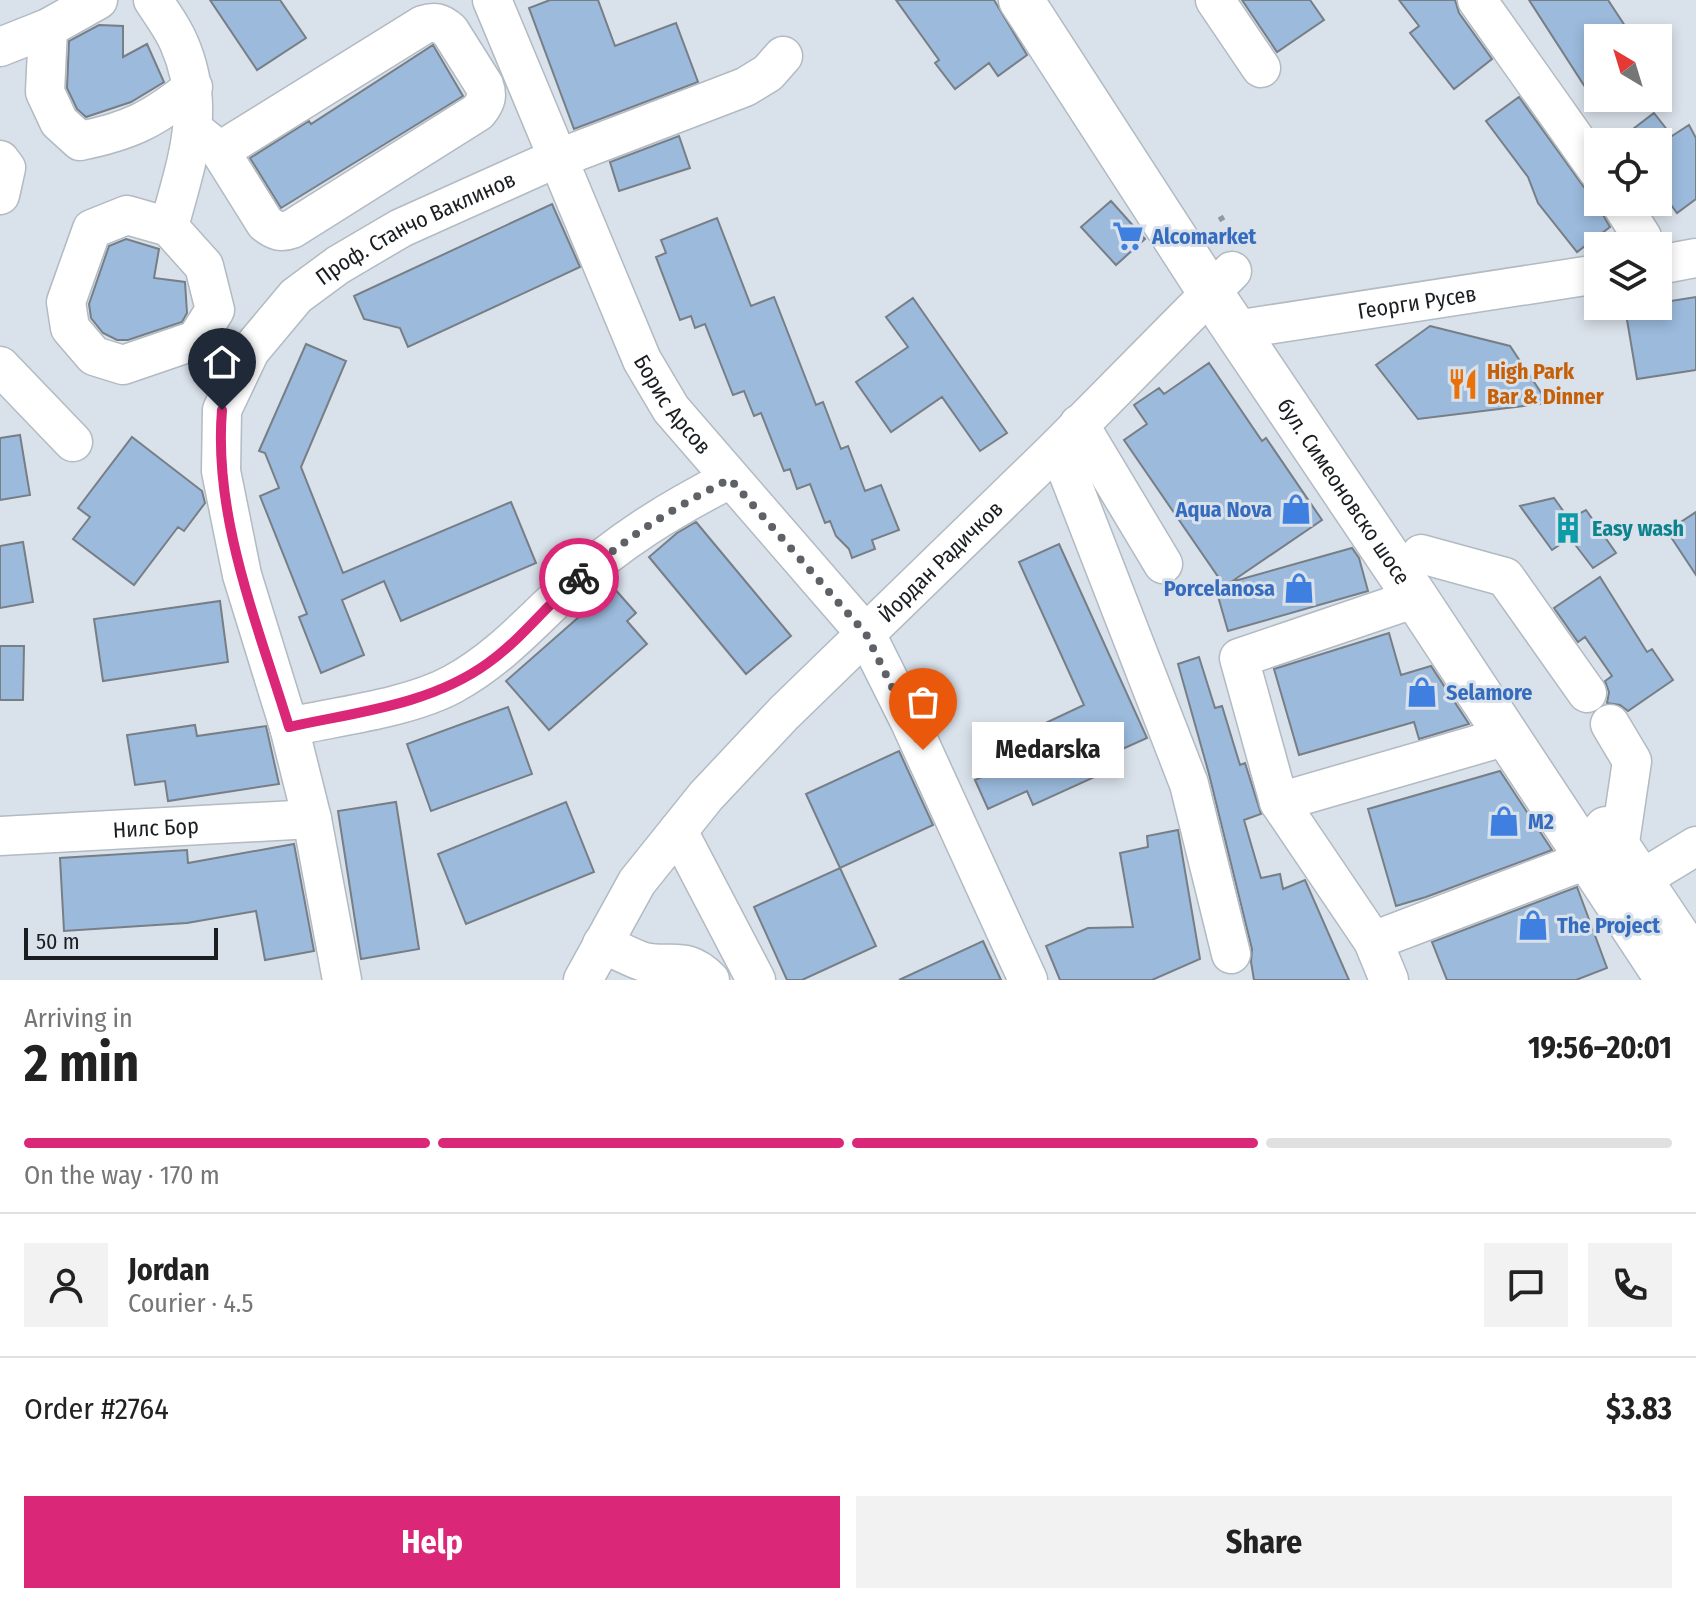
<!DOCTYPE html>
<html lang="en">
<head>
<meta charset="utf-8">
<style>
	:root { --surface:#fff; --page:#f2f2f2; --text:#222; --muted:#767676; --line:#e0e0e0; --accent:#db2777 }
	body { margin:0; font-family:"Fira Sans Condensed",sans-serif; background:var(--page); color:var(--text); height:100vh; display:flex; flex-direction:column; font-size:30px; white-space:nowrap }
	* { box-sizing:border-box; margin:0 }
	p { font-size:26px; color:var(--muted) }
	.icon { flex:none; width:44px; height:44px; fill:none; stroke:currentColor; stroke-width:2; stroke-linecap:round; stroke-linejoin:round }
	.map { position:relative; height:980px; overflow:hidden }
	.side { display:flex; flex-direction:column; background:var(--surface); flex:1 }
	.side>* { flex:none }
	.needle { width:52px; rotate:322deg }
	.fabs { position:absolute; left:1584px; top:24px; display:grid; gap:16px }
	.fabs a { display:grid; place-items:center; width:88px; height:88px; border-radius:0px; background:var(--surface); box-shadow:0 4px 12px #0003; font-size:40px }
	.scale { position:absolute; left:24px; bottom:20px; width:194px; box-sizing:border-box; padding-left:8px; border:4px solid #1b1e21; border-top:0; font-size:22px; line-height:28px; white-space:nowrap; color:#1b1e21; -webkit-text-stroke:6px #d9e1ea; paint-order:stroke }
	.pin { position:absolute; display:grid; place-items:center; width:68px; height:68px; color:#fff; margin:-82px -34px; border-radius:50% 50% 50% 0; rotate:-45deg; box-shadow:0 0 8px #0007 }
	.pin .icon { rotate:45deg }
	.courier { position:absolute; display:grid; place-items:center; width:80px; height:80px; margin:-40px; border:6px solid #db2777; border-radius:50%; background:#fff; color:#222; box-shadow:0 2px 10px #0007 }
	.bubble { position:absolute; height:56px; border-radius:0px; background:var(--surface); box-shadow:0 4px 12px #0003; font-size:26px; font-weight:700; line-height:56px; text-align:center }
	.summary em { font-style:normal; font-weight:700 }
	.summary div { display:flex; flex-direction:column-reverse }
	.summary { display:flex; align-items:center; justify-content:space-between; height:136px; padding:0 24px }
	h1 { font-size:52px; font-weight:700; line-height:60px }
	.bar { display:grid; grid-template-columns:repeat(4,1fr); gap:12px 8px; align-content:center; height:96px; padding:0 24px }
	.bar i { height:10px; border-radius:6px; background:var(--line) }
	.bar .current { background:var(--accent) }
	.bar p { grid-column:span 4 }
	.line { display:flex; align-items:center; gap:20px; padding:0 24px; border-top:2px solid var(--line) }
	.line div { flex:1 }
	.round { display:grid; place-items:center; flex:none; width:84px; height:84px; border-radius:0px; background:var(--page) }
	.primary-button { display:flex; gap:16px; margin-top:auto; padding:16px 24px }
	.primary-button a { flex:1; height:92px; border-radius:0px; background:var(--accent); color:#fff; font-size:32px; font-weight:700; line-height:92px; text-align:center }
	.primary-button a+a { background:var(--page); color:var(--text) }
	.map>svg:first-child { display:block }
</style>
</head>
<body>
<div class="map">
<svg width="1696" height="980" viewBox="0 0 1696 980">
	<rect width="100%" height="100%" fill="#d9e1ea"/>
	<path fill="#9bbadc" stroke="#777e86" stroke-width="2" d="M 210,0 L 280,0 L 306,38 L 257,70 Z
		M 550,0 L 598,0 L 615,46 L 676,23 L 698,82 L 574,129 L 529,8 Z
		M 896,0 L 994,0 L 1027,55 L 998,76 L 989,63 L 955,89 L 935,63 L 939,60 Z
		M 1242,0 L 1310,0 L 1324,20 L 1277,52 Z
		M 1399,0 L 1455,0 L 1459,13 L 1492,59 L 1454,89 L 1410,33 L 1419,26 Z
		M 1529,0 L 1608,0 L 1633,38 L 1598,38 L 1598,107 Z
		M 99,25 L 123,26 L 123,57 L 147,44 L 164,82 L 131,102 L 86,117 L 77,109 L 67,88 L 69,41 Z
		M 433,45 L 463,96 L 281,208 L 250,158 L 309,121 L 311,124 Z
		M 1519,97 L 1599,208 L 1610,227 L 1577,252 L 1538,203 L 1528,177 L 1486,121 Z
		M 1654,113 L 1672,136 L 1689,125 L 1696,138 L 1696,199 L 1677,213 L 1658,187 L 1658,142 L 1616,142 Z
		M 679,136 L 690,168 L 619,191 L 610,162 Z
		M 1111,201 L 1145,239 L 1116,265 L 1081,227 Z
		M 552,204 L 580,267 L 408,347 L 400,328 L 364,319 L 354,296 Z
		M 717,218 L 751,306 L 774,297 L 816,405 L 823,402 L 841,449 L 848,446 L 865,491 L 881,485 L 899,530 L 872,540 L 875,549 L 852,558 L 849,549 L 836,536 L 830,521 L 825,523 L 810,484 L 797,489 L 790,469 L 784,471 L 761,413 L 754,416 L 744,391 L 733,395 L 705,324 L 695,328 L 691,316 L 680,320 L 656,257 L 666,253 L 661,240 Z
		M 126,239 L 159,249 L 154,278 L 185,282 L 187,313 L 182,322 L 128,340 L 117,340 L 103,333 L 91,318 L 89,304 L 109,246 Z
		M 1696,297 L 1696,370 L 1637,379 L 1625,308 L 1658,306 L 1658,303 Z
		M 913,298 L 1007,433 L 980,451 L 942,397 L 891,432 L 856,382 L 908,347 L 886,317 Z
		M 1430,326 L 1510,346 L 1548,403 L 1418,419 L 1376,365 Z
		M 306,344 L 346,361 L 301,467 L 343,573 L 511,502 L 536,563 L 401,621 L 384,581 L 342,600 L 364,655 L 321,673 L 299,617 L 307,614 L 260,496 L 279,488 L 265,453 L 259,451 Z
		M 1209,363 L 1262,441 L 1266,438 L 1322,520 L 1231,582 L 1352,548 L 1359,558 L 1368,591 L 1228,631 L 1215,586 L 1223,584 L 1124,440 L 1147,424 L 1134,405 L 1159,388 L 1164,394 Z
		M 20,435 L 30,495 L 0,500 L 0,438 Z
		M 132,437 L 202,491 L 205,503 L 184,531 L 178,527 L 134,585 L 73,539 L 90,517 L 78,508 Z
		M 1554,498 L 1569,519 L 1586,510 L 1616,553 L 1593,568 L 1570,538 L 1552,550 L 1520,506 Z
		M 1696,512 L 1696,575 L 1667,531 Z
		M 696,522 L 791,636 L 746,674 L 649,557 L 677,533 Z
		M 23,542 L 33,602 L 0,608 L 0,546 Z
		M 1059,544 L 1147,738 L 1109,755 L 1110,770 L 1033,805 L 1027,791 L 988,809 L 975,780 L 993,772 L 989,764 L 995,760 L 990,749 L 1084,705 L 1019,562 Z
		M 1600,577 L 1647,652 L 1652,649 L 1673,680 L 1628,711 L 1620,705 L 1607,703 L 1609,692 L 1605,681 L 1612,676 L 1585,637 L 1578,642 L 1554,608 Z
		M 613,587 L 636,613 L 627,621 L 647,644 L 549,730 L 506,681 Z
		M 220,601 L 228,662 L 103,681 L 94,619 Z
		M 1389,633 L 1401,675 L 1431,666 L 1469,724 L 1419,739 L 1414,722 L 1299,755 L 1274,669 Z
		M 0,646 L 24,646 L 23,700 L 0,700 Z
		M 1199,657 L 1215,708 L 1222,706 L 1240,765 L 1245,763 L 1261,814 L 1244,820 L 1261,878 L 1280,874 L 1283,889 L 1305,880 L 1349,980 L 1254,980 L 1251,962 L 1252,949 L 1209,774 L 1178,664 Z
		M 508,707 L 532,774 L 431,811 L 407,744 Z
		M 195,725 L 197,736 L 266,726 L 279,784 L 168,801 L 165,781 L 135,785 L 127,735 Z
		M 899,751 L 933,825 L 840,868 L 806,794 Z
		M 1500,771 L 1552,850 L 1426,897 L 1396,906 L 1368,809 Z
		M 396,802 L 419,949 L 361,959 L 338,811 Z
		M 566,802 L 594,872 L 466,924 L 438,854 Z
		M 1178,830 L 1200,959 L 1152,980 L 1060,980 L 1046,946 L 1088,928 L 1133,927 L 1120,853 L 1148,847 L 1147,836 Z
		M 294,844 L 314,951 L 265,960 L 256,911 L 187,923 L 64,931 L 60,858 L 187,850 L 188,863 Z
		M 840,868 L 876,946 L 802,980 L 787,980 L 754,907 Z
		M 1577,887 L 1607,968 L 1576,980 L 1447,980 L 1432,942 Z
		M 983,941 L 1001,980 L 899,980 Z"/>
	<g fill="none" stroke-linecap="round" stroke-linejoin="round">
		<defs>
			<g id="minor">
				<path d="M 153,0 C 162,14 173,28 179,43 C 208,109 186,162 169,227 L 204,266 L 215,310 L 196,340 L 123,365 L 94,356 L 70,328 L 66,302 L 92,229 L 127,215 L 169,227"/>
				<path id="s1" d="M 492,0 L 642,360 L 671,409 L 866,634 L 910,722 L 1028,980"/>
				<path d="M 1215,0 L 1261,68"/>
				<path d="M 1477,0 L 1598,171"/>
				<path d="M 48,28 L 45,92 L 59,122 L 80,141 C 130,131 154,119 193,87"/>
				<path d="M 0,47 L 48,28 L 98,0"/>
				<path d="M 194,130 L 220,151 L 423,25 C 435,21 441,23 450,31 L 484,85 C 488,96 486,102 478,112 L 292,229 C 281,233 275,231 265,223 L 220,151"/>
				<path d="M 557,159 L 745,87 L 768,73 L 783,56"/>
				<path d="M 0,160 L 6,168 L 0,195"/>
				<path d="M 1620,202 L 1642,237 L 1644,246"/>
				<path d="M 1658,265 L 1696,258"/>
				<path id="s2" d="M 1235,330 L 1598,274"/>
				<path d="M 0,366 L 73,442"/>
				<path d="M 1079,424 L 1163,564"/>
				<path d="M 1058,447 L 1189,784 L 1231,954"/>
				<path d="M 1421,554 L 1505,577 L 1587,693"/>
				<path d="M 1610,724 L 1632,761 L 1619,849"/>
				<path d="M 289,727 C 339,716 409,708 453,684 C 499,659 531,622 569,587 C 617,542 671,509 730,479"/>
				<path d="M 1279,802 L 1239,658 L 1416,598"/>
				<path d="M 678,831 L 756,980"/>
				<path id="s3" d="M 0,836 L 312,819"/>
				<path d="M 1640,880 L 1696,846"/>
				<path d="M 1373,941 L 1589,859"/>
				<path d="M 602,944 C 616,949 631,958 644,962 C 672,968 686,955 710,980"/>
				<path id="s4" d="M 342,980 L 312,819 L 289,727 L 242,575 L 221,471 L 222,410 L 250,351 L 296,296 L 338,265 L 401,228 L 539,166"/>
				<path id="s5" d="M 583,980 L 637,882 L 706,796 L 784,713 L 1058,447 L 1232,271"/>
				<path d="M 1389,980 L 1373,941 L 1279,802 L 1507,736"/>
			</g>
			<g id="major">
				<path id="s6" d="M 1021,0 L 1210,292 L 1416,598 L 1668,980"/>
				<path d="M 1606,829 L 1696,964"/>
			</g>
		</defs>
		<use href="#minor" stroke="#b2bac2" stroke-width="41"/>
		<use href="#major" stroke="#b2bac2" stroke-width="47"/>
		<path stroke="#9399a0" stroke-width="5" stroke-dasharray="6 6" stroke-linecap="butt" d="M 1219,220 L 1224,217"/>
		<use href="#minor" stroke="#fff" stroke-width="38"/>
		<use href="#major" stroke="#fff" stroke-width="44"/>
	</g>
	<g fill="none" stroke-linecap="round" stroke-linejoin="round">
		<path stroke="#5e6267" stroke-width="8" stroke-dasharray="0 14.4" d="M 579,578 C 629,536 671,509 730,479 L 866,634 L 923,750"/>
		<path stroke="#db2777" stroke-width="10" d="M 222,410 C 213,518 258,625 289,727 C 357,712 430,705 488,663 C 522,639 547,604 579,578"/>
	</g>
	<defs>
		<symbol id="supermarket-bare" viewBox="-9 -9 18 18"><path d="M-6-5.5h2.5l.6 2H6L4.5 2H-2.5L-4.4-4H-6ZM-1.5 3.2a1.3 1.3 0 1 0 .1 0ZM3 3.2a1.3 1.3 0 1 0 .1 0Z" fill="#3f7fe0" stroke="#d9e1ea" stroke-width="2.5" paint-order="stroke"/></symbol>
		<symbol id="restaurant-bare" viewBox="-9 -9 18 18"><path d="M-5-6h1v4h1v-4h1v4h1v-4h1v5L-1.5 .5V6h-2V.5L-5-1ZM5-6V6H3V1.5H1.5Q1.5-4 5-6Z" fill="#e8710a" stroke="#d9e1ea" stroke-width="2.5" paint-order="stroke"/></symbol>
		<symbol id="shop-bare" viewBox="-9 -9 18 18"><path d="M-5-2.5h2.3a2.7 3.5 0 0 1 5.4 0H5L5.5 6h-11ZM-1.5-2.5h3a1.5 2.3 0 0 0-3 0Z" fill="#3f7fe0" stroke="#d9e1ea" stroke-width="2.5" paint-order="stroke"/></symbol>
		<symbol id="building-bare" viewBox="-9 -9 18 18"><path d="M-4-6H4V6H1V3H-1V6H-4ZM-2.5-4.3h1.7v1.8h-1.7ZM.8-4.3h1.7v1.8H.8ZM-2.5-1h1.7V.8h-1.7ZM.8-1h1.7V.8H.8Z" fill="#0f9aa8" stroke="#d9e1ea" stroke-width="2.5" paint-order="stroke"/></symbol>
	</defs>
	<g fill-rule="evenodd">
		<use href="#supermarket-bare" x="1106" y="214" width="44" height="44"/>
		<use href="#restaurant-bare" x="1441" y="362" width="44" height="44"/>
		<use href="#shop-bare" x="1274" y="487" width="44" height="44"/>
		<use href="#building-bare" x="1546" y="506" width="44" height="44"/>
		<use href="#shop-bare" x="1277" y="566" width="44" height="44"/>
		<use href="#shop-bare" x="1400" y="670" width="44" height="44"/>
		<use href="#shop-bare" x="1482" y="799" width="44" height="44"/>
		<use href="#shop-bare" x="1511" y="903" width="44" height="44"/>
	</g>
	<g text-anchor="middle" stroke-width="6" stroke-linejoin="round" paint-order="stroke">
		<g font-size="22" fill="#1b1e21" stroke="#d9e1ea">
			<text dy="8" stroke="none"><textPath href="#s4" startOffset="860">Проф. Станчо Ваклинов</textPath></text>
			<text dy="8" stroke="none"><textPath href="#s2" startOffset="184">Георги Русев</textPath></text>
			<text dy="8" stroke="none"><textPath href="#s1" startOffset="444">Борис Арсов</textPath></text>
			<text dy="8" stroke="none"><textPath href="#s6" startOffset="588">бул. Симеоновско шосе</textPath></text>
			<text dy="8" stroke="none"><textPath href="#s5" startOffset="554">Йордан Радичков</textPath></text>
			<text dy="8" stroke="none"><textPath href="#s3" startOffset="156">Нилс Бор</textPath></text>
		</g>
		<g font-size="22" font-weight="bold" fill="#366cbe" stroke="#d9e1ea" text-anchor="start">
			<text x="1152" y="244">Alcomarket</text>
			<text x="1272" y="517" text-anchor="end">Aqua Nova</text>
			<text x="1275" y="596" text-anchor="end">Porcelanosa</text>
			<text x="1446" y="700">Selamore</text>
			<text x="1528" y="829">M2</text>
			<text x="1557" y="933">The Project</text>
		</g>
		<g font-size="22" font-weight="bold" fill="#c56008" stroke="#d9e1ea" text-anchor="start">
			<text x="1487" y="379">High Park<tspan x="1487" dy="25">Bar &amp; Dinner</tspan></text>
		</g>
		<g font-size="22" font-weight="bold" fill="#0d838f" stroke="#d9e1ea" text-anchor="start">
			<text x="1592" y="536">Easy wash</text>
		</g>
	</g>
</svg>
<div class="fabs">
<a><svg class="needle" viewBox="-14 -14 28 28"><path d="M0-13l5 13h-10z" fill="#e53935"/><path d="M0 13l5-13h-10z" fill="#767676"/></svg></a>
<a><svg class="icon" aria-label="locate" viewBox="0 0 24 24"><circle cx="12" cy="12" r="6"/><path d="M12 2v4M12 18v4M2 12h4M18 12h4"/></svg></a>
<a><svg class="icon" aria-label="layers" viewBox="0 0 24 24"><path d="M12 4l9 5-9 5-9-5zM3 14l9 5 9-5"/></svg></a>
</div>
<div class="scale">50 m</div>
<div class="pin" style="left:923px;top:750px;background:#ea580c"><svg class="icon" aria-label="bag" viewBox="0 0 24 24"><path d="M5 8h14l-1 12H6zM9 8a3 3 0 0 1 6 0"/></svg></div>
<div class="pin" style="left:222px;top:410px;background:#1f2937"><svg class="icon" aria-label="home" viewBox="0 0 24 24"><path d="M3 11l9-7 9 7M6 9v11h12V9"/></svg></div>
<div class="courier" style="left:579px;top:578px"><svg class="icon" aria-label="bike" viewBox="0 0 24 24"><circle cx="6" cy="16" r="4"/><circle cx="18" cy="16" r="4"/><path d="M6 16l4-8h5l3 8M10 8l3 8H6M13 5h3"/></svg></div>
<div class="bubble" style="left:972px;top:722px;width:152px">Medarska</div>
</div>
<section class="side">
<div class="summary"><div><h1>2 min</h1><p>Arriving in</p></div><em>19:56–20:01</em></div>
<div class="bar"><i class="current"></i><i class="current"></i><i class="current"></i><i></i><p>On the way · 170 m</p></div>
<div class="line" style="height:144px"><a class="round"><svg class="icon" aria-label="person" viewBox="0 0 24 24"><circle cx="12" cy="8" r="4"/><path d="M4 21q1-7 8-7t8 7"/></svg></a><div><b>Jordan</b><p>Courier · 4.5</p></div><a class="round"><svg class="icon" aria-label="chat" viewBox="0 0 24 24"><path d="M4 5h16v11H9l-5 4z"/></svg></a><a class="round"><svg class="icon" aria-label="phone" viewBox="0 0 24 24"><path d="M5 4h4l2 5-3 2q2 4 5 5l2-3 5 2v4C11 20 4 13 5 4z"/></svg></a></div>
<div class="line" style="height:104px"><div>Order #2764</div><b>$3.83</b></div>
<div class="primary-button"><a>Help</a><a>Share</a></div>
</section>
</body>
</html>
